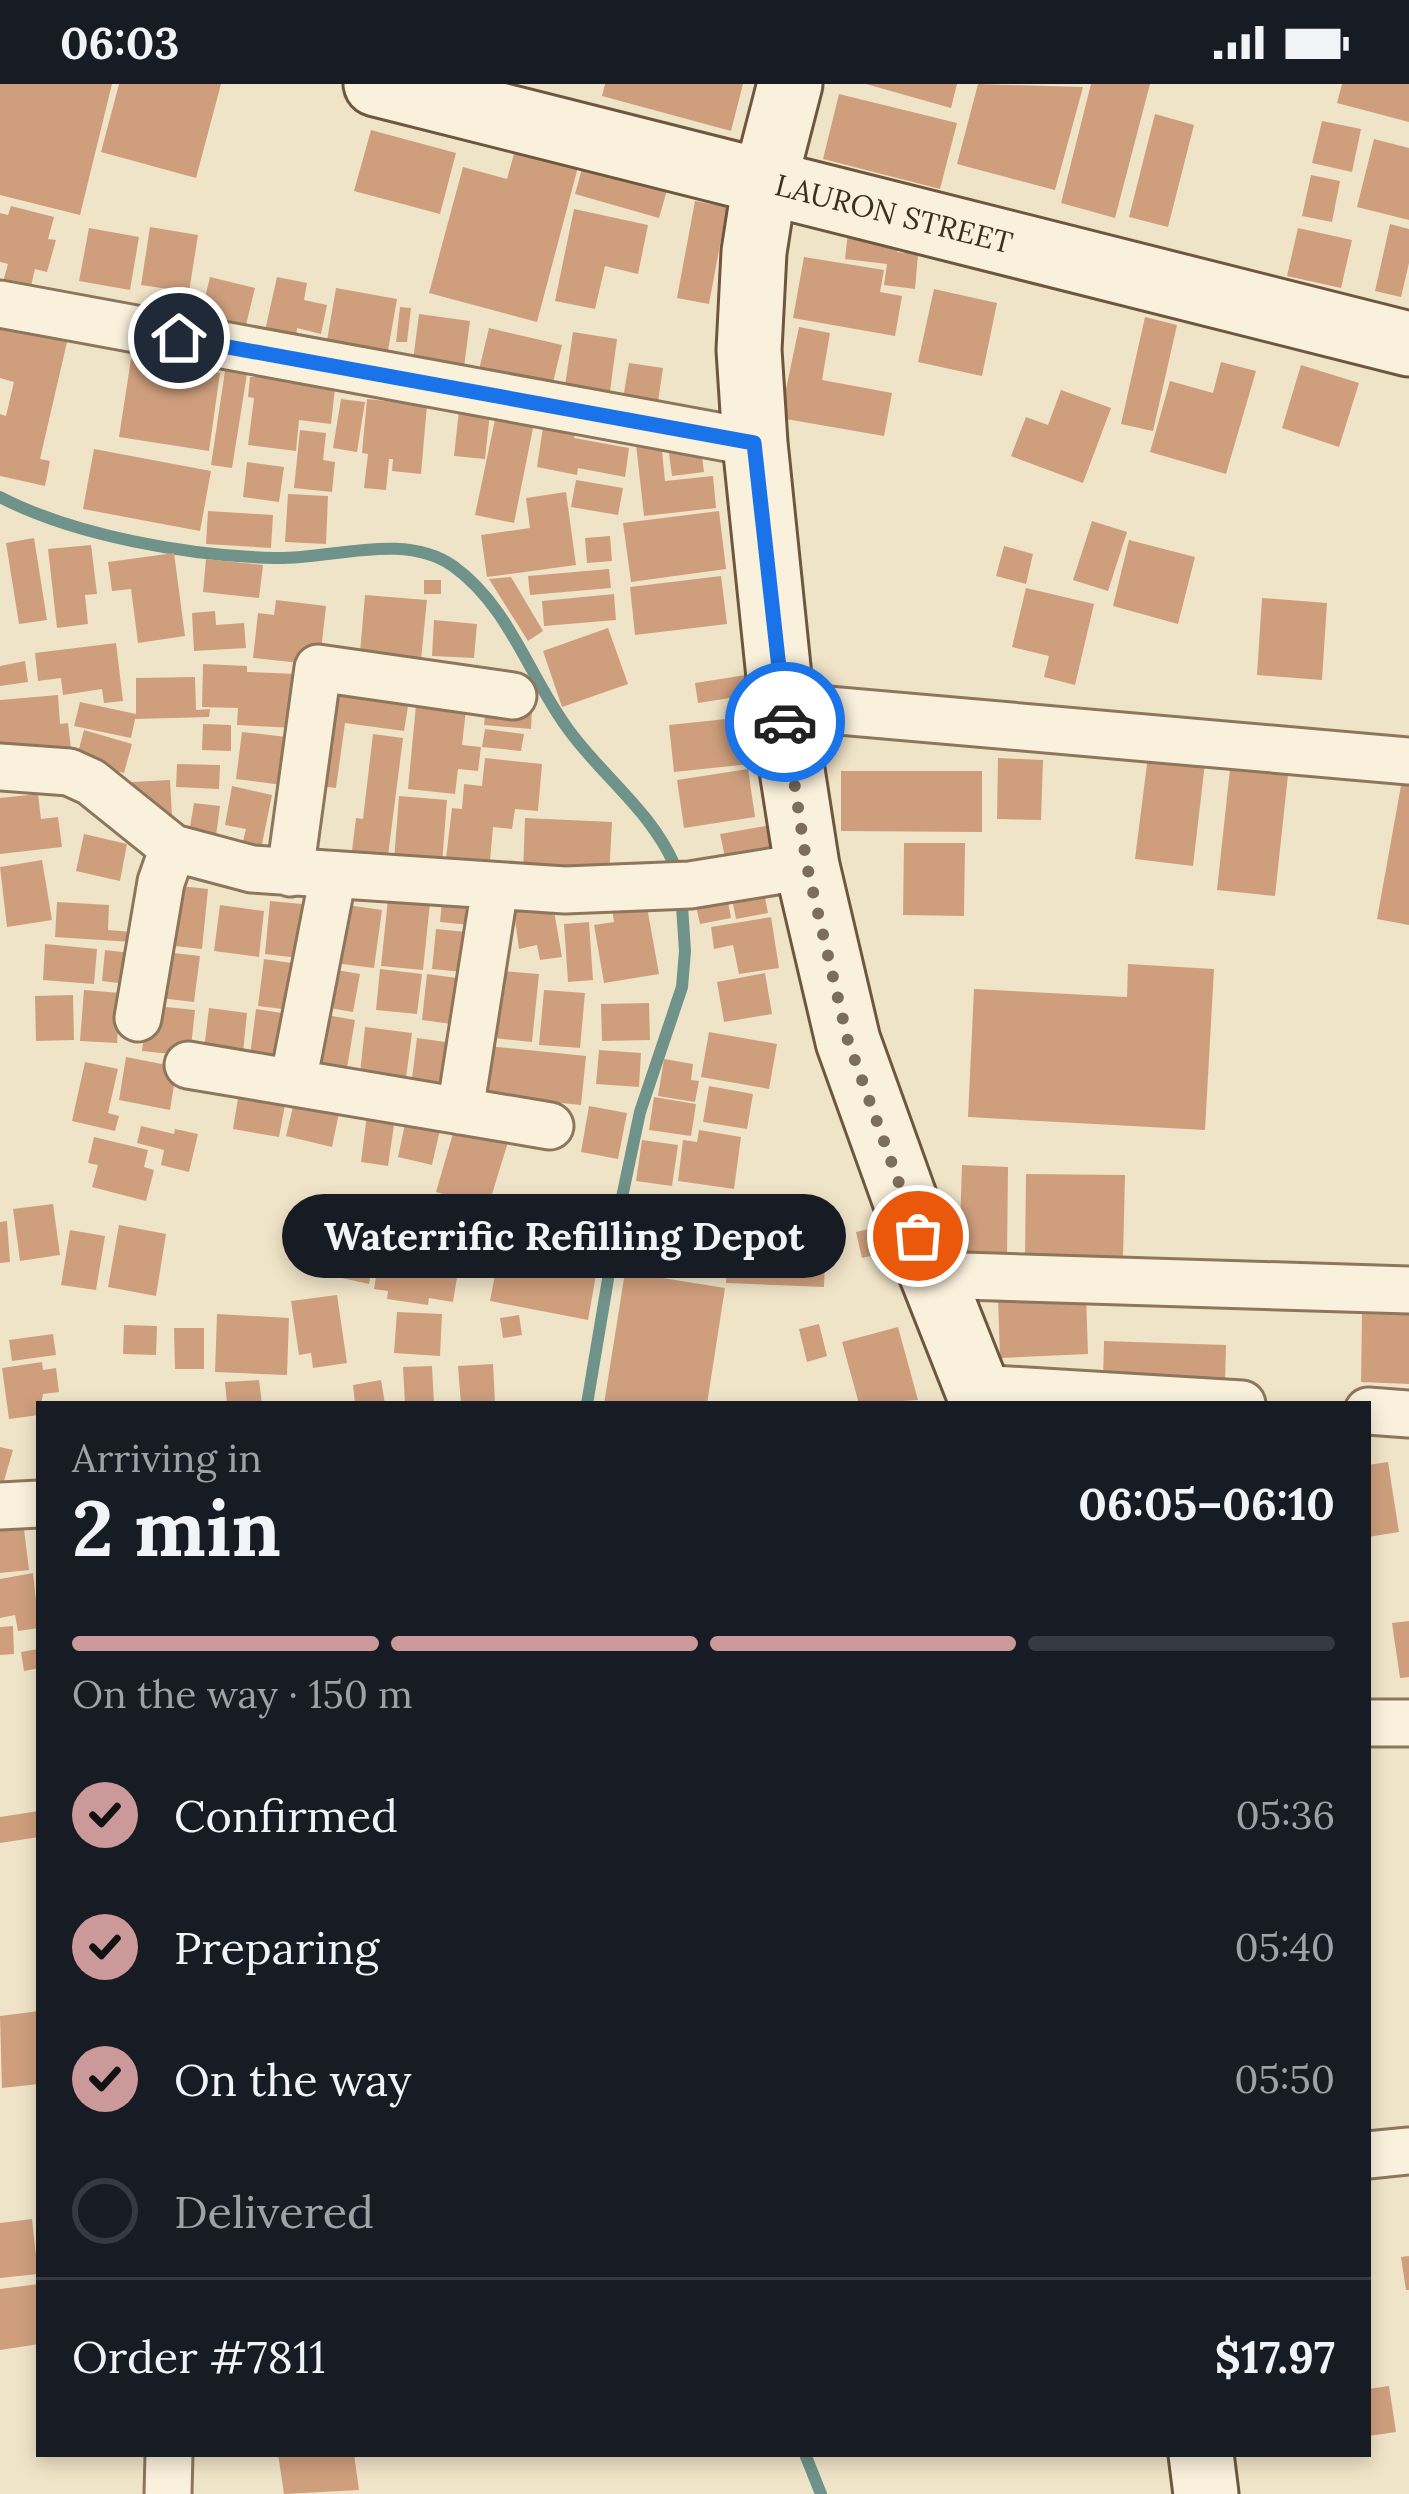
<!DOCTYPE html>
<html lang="en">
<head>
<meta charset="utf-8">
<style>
	:root { --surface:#171b24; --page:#242831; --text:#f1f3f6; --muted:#9ea1a6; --line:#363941; --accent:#cc999b }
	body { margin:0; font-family:Lora,serif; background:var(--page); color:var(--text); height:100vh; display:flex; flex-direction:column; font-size:45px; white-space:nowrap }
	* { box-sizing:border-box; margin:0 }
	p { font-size:39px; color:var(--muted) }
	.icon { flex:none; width:66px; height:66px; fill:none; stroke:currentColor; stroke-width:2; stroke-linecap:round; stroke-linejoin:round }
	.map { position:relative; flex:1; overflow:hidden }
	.drawer { position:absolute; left:36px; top:1317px; width:1335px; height:1056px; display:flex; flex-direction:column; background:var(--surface); border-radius:0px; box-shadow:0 6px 18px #0003 }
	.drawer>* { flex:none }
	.pin { position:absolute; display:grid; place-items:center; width:102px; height:102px; color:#fff; margin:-51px; border:6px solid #fff; border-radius:50%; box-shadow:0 3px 12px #0007 }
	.courier { position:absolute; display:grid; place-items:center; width:120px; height:120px; margin:-60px; border:9px solid #1a73e8; border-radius:50%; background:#fff; color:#222; box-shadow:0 3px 15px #0007 }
	.bubble { position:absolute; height:84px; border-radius:42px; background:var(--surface); box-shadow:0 6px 18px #0003; font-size:39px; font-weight:700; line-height:84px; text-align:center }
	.head em { font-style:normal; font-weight:700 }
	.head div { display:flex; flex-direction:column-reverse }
	.head { display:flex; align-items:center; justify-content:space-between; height:204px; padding:0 36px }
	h1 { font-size:78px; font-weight:700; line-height:90px }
	.bar { display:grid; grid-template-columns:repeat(4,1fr); gap:18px 12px; align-content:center; height:144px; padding:0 36px }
	.bar i { height:15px; border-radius:9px; background:var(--line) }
	.bar .active { background:var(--accent) }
	.bar p { grid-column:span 4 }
	.line { display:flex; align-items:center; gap:30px; padding:0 36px; border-top:3px solid var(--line) }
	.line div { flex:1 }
	ol { padding:0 36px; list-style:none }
	li { display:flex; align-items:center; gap:36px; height:132px }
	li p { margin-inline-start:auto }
	li .icon { padding:12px; border-radius:50%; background:var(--accent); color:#111; stroke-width:4 }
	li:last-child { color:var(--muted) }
	li i { width:66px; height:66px; border:6px solid var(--line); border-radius:50% }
	.status { display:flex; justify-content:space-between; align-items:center; height:84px; padding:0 60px; background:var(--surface); direction:ltr }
	.status svg { height:33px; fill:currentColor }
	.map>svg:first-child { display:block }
</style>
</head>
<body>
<div class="status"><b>06:03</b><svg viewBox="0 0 49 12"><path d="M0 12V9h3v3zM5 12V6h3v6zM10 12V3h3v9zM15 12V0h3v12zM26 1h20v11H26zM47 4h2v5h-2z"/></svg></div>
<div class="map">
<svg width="1409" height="2410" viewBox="0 0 1409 2410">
	<rect width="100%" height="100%" fill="#f0e4c8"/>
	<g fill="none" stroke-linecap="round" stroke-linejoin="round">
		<path stroke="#6f938a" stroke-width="12" d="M 0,413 C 75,452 190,472 274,474 C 330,476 403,447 453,482 C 510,523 528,591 568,645 C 602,692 650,726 674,780
			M 587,1320 L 621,1118 L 640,1028 L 682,903 L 685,867 L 682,822
			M 805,2370 L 821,2410"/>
	</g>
	<path fill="#cf9f7d" d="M 0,0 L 112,0 L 80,131 L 0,111 Z
		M 119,0 L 221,0 L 196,94 L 101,68 Z
		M 605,0 L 743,0 L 731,47 L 602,12 Z
		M 866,0 L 957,0 L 951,24 Z
		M 978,0 L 1083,3 L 1055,106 L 957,80 Z
		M 1091,0 L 1150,0 L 1115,134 L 1061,119 Z
		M 1342,0 L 1409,0 L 1409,38 L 1337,19 Z
		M 839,10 L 957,39 L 940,105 L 823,75 Z
		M 1155,30 L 1194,41 L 1168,143 L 1129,133 Z
		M 1322,37 L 1361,45 L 1352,88 L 1312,79 Z
		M 371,46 L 456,69 L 440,130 L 354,107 Z
		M 1374,55 L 1409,64 L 1409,136 L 1357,123 Z
		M 515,66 L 578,83 L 537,238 L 429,209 L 463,83 L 507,95 Z
		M 583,81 L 667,106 L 659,134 L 575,110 Z
		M 1311,91 L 1340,97 L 1332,138 L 1302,132 Z
		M 695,117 L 727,123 L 709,220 L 677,214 Z
		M 11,122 L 54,133 L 48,155 L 56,156 L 47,188 L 35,185 L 30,206 L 3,198 L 8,180 L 0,178 L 0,129 L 8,131 Z
		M 574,125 L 648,141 L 638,190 L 605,182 L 595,225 L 555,217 Z
		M 1390,140 L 1409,145 L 1409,179 L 1401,213 L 1375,207 Z
		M 150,143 L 198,151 L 189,208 L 141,201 Z
		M 89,144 L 139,153 L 130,206 L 79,197 Z
		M 1298,144 L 1352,156 L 1341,204 L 1287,192 Z
		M 848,149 L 898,155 L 897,168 L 918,170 L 915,205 L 884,201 L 887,180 L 845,175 Z
		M 804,173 L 884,186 L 880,208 L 902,212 L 895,252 L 793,234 Z
		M 210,193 L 255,204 L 245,245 L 200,234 Z
		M 277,193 L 307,199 L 304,216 L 327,221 L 321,250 L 297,244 L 296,254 L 265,247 Z
		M 336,204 L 397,215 L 386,278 L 325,268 Z
		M 934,205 L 997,219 L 982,292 L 918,278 Z
		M 400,223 L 411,224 L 407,258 L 396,258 Z
		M 419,230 L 470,237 L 463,291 L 412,284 Z
		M 1145,233 L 1177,241 L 1153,347 L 1121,340 Z
		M 0,243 L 67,258 L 40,375 L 50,377 L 45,402 L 0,392 L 0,330 L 6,332 L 14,298 L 0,294 Z
		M 799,243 L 830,249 L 822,296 L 892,309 L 884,352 L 780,334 Z
		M 489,244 L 562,261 L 550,311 L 477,294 Z
		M 573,248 L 617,255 L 609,315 L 564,308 Z
		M 131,275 L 220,289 L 209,367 L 119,353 Z
		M 1221,278 L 1256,287 L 1226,390 L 1150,368 L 1170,297 L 1213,309 Z
		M 629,279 L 663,284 L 656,331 L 621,326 Z
		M 257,280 L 290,284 L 288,298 L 335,304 L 331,340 L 299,336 L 296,367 L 248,361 L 254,314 L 248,313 L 250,293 L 256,293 Z
		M 1301,281 L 1359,299 L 1339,363 L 1282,344 Z
		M 225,287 L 247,290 L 232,384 L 211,381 Z
		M 1061,306 L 1111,324 L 1083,399 L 1011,372 L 1026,333 L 1048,341 Z
		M 341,315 L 365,318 L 357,368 L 333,364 Z
		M 367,315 L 427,321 L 421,390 L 392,387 L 393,375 L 389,375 L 386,406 L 364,404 L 368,370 L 362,369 Z
		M 459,326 L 490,329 L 485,375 L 454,372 Z
		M 497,326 L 535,334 L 514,439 L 475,431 Z
		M 543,343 L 575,348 L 574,354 L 629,364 L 625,393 L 578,384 L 577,391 L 537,383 Z
		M 300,346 L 326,349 L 323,376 L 335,378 L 332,408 L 294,404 Z
		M 661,357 L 665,397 L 713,392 L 716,424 L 644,432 L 636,360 Z
		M 700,357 L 704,388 L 672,392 L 668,362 Z
		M 94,365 L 211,387 L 200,447 L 83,425 Z
		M 247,378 L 284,383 L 279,418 L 243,413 Z
		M 576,396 L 623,404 L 618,431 L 571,423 Z
		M 566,408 L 576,481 L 487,493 L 481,451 L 530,444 L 526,414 Z
		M 288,410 L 328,412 L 326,460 L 285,458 Z
		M 208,427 L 273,431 L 271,464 L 206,460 Z
		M 719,427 L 726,485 L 631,498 L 623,439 Z
		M 1092,437 L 1127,448 L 1108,507 L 1073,496 Z
		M 610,452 L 612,477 L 587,479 L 585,454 Z
		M 34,454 L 47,536 L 19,540 L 6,459 Z
		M 1129,456 L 1195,473 L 1178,540 L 1113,522 Z
		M 91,461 L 97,510 L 85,511 L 88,540 L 57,544 L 48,465 Z
		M 1004,462 L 1033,470 L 1026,500 L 996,492 Z
		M 174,469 L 185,552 L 138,559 L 131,505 L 112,507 L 108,478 Z
		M 206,475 L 263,481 L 259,514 L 203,508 Z
		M 609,485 L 611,504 L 530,511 L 528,492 Z
		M 721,492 L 727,540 L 635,551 L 630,503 Z
		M 511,493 L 543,547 L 528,557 L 489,495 Z
		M 424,496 L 441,496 L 441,510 L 424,510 Z
		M 1026,504 L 1094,520 L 1075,601 L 1044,593 L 1049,572 L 1012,563 Z
		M 614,510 L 616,536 L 544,542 L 542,517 Z
		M 365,511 L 427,516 L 420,586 L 359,580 Z
		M 1262,514 L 1327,519 L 1322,596 L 1257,591 Z
		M 276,516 L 326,522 L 320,576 L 300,579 L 253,574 L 258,529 L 274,531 Z
		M 215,527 L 216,541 L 244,539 L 246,564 L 194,567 L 192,529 Z
		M 434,536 L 477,540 L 474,574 L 432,572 Z
		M 608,544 L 628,600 L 562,623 L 543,567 Z
		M 116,559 L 123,617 L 104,619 L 102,605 L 63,611 L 61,594 L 38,597 L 35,569 Z
		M 25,577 L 28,598 L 0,602 L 0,582 Z
		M 203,580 L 247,582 L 247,588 L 297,590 L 295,644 L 237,641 L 238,624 L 202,623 Z
		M 327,591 L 411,604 L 404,647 L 345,639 L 336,704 L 311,701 Z
		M 746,591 L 749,611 L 698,619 L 695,599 Z
		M 195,593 L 196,626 L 210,625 L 209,633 L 135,635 L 131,654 L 74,642 L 80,618 L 136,630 L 136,594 Z
		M 58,611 L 60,640 L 68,639 L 71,665 L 0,671 L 0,616 Z
		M 416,621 L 466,626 L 462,661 L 481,663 L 478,687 L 458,685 L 455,710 L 408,705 Z
		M 486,623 L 532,626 L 531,645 L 484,641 Z
		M 755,632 L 760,679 L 674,688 L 669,641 Z
		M 203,640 L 231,641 L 231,667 L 202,666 Z
		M 485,645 L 524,650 L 521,667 L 482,663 Z
		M 84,646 L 132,660 L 124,689 L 76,676 Z
		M 242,648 L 287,653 L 282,701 L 236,695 Z
		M 373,650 L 403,654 L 388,772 L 352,767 L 356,734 L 363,735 Z
		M 1148,672 L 1205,679 L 1193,782 L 1135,775 Z
		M 485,674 L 542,680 L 538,727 L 515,725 L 512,745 L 493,743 L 489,787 L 445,783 L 452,724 L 462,725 L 464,700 L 482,702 Z
		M 998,674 L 1043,676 L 1041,736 L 997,735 Z
		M 177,680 L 220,681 L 219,705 L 176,703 Z
		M 748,685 L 755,733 L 684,744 L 677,696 Z
		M 1230,685 L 1288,691 L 1275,812 L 1217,806 Z
		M 841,687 L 982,687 L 982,748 L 841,747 Z
		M 170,696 L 172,732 L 147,734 L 134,723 L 132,698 Z
		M 1402,696 L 1409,698 L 1409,841 L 1377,835 Z
		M 232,702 L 272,711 L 261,765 L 242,761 L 246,745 L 225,741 Z
		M 38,710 L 41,735 L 58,733 L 62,763 L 0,770 L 0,714 Z
		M 399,712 L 447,716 L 442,780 L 394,776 Z
		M 194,719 L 220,722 L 216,752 L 189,749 Z
		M 525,734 L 612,738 L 609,793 L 523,789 Z
		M 771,741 L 776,770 L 726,778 L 720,750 Z
		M 84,750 L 127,760 L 120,797 L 76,787 Z
		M 904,759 L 965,759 L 964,832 L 903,831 Z
		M 42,776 L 52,836 L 7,843 L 0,783 Z
		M 171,801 L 208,805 L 202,865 L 165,861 Z
		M 443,807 L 483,811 L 480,842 L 440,838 Z
		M 764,809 L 768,829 L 736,835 L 732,815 Z
		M 645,812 L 659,890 L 604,899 L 594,841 L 614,838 L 611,817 Z
		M 727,812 L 731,834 L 700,840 L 695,818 Z
		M 388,815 L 430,819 L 423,886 L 381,882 Z
		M 270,817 L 313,821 L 307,875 L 265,870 Z
		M 57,818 L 109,821 L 108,846 L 133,848 L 132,858 L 55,853 Z
		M 333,819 L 382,826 L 374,884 L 326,878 Z
		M 220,821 L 264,827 L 259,873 L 214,867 Z
		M 553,821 L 562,873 L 540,876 L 537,861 L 519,865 L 514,828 Z
		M 771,833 L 779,884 L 739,890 L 733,861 L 714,865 L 711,843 Z
		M 589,838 L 593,896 L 568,898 L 564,840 Z
		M 436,845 L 477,849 L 474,889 L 432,885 Z
		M 45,860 L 97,865 L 94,900 L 43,896 Z
		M 105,866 L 131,869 L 127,900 L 102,897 Z
		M 156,867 L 200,872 L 194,918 L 151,913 Z
		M 264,875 L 305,881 L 299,927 L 258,922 Z
		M 1128,880 L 1214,885 L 1205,1046 L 968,1033 L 974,905 L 1127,913 Z
		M 325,884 L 360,890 L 353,928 L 318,922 Z
		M 380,885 L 422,890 L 417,930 L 376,926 Z
		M 491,886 L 539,890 L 532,958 L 484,953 Z
		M 765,889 L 772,930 L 724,938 L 717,898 Z
		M 427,890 L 472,896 L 466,942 L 422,936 Z
		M 84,906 L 121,909 L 117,959 L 80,957 Z
		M 544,906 L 585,909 L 580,964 L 539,961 Z
		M 73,911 L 74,956 L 36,957 L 35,912 Z
		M 649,919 L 650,956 L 602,957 L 601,920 Z
		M 147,921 L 195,926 L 190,972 L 142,967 Z
		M 209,924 L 247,929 L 242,979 L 203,974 Z
		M 256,925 L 294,931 L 286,984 L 249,979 Z
		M 315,929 L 355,936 L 347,984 L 307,978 Z
		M 365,943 L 412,949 L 406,994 L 360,989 Z
		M 709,948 L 777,960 L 769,1005 L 701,993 Z
		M 417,954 L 460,960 L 455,1000 L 412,994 Z
		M 487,962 L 586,972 L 581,1021 L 482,1011 Z
		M 599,966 L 641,969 L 639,1003 L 596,1000 Z
		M 126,973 L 177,983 L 170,1026 L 119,1016 Z
		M 664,975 L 693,980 L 691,996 L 699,997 L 695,1018 L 658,1012 Z
		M 85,978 L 118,985 L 108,1029 L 119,1032 L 115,1047 L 72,1037 Z
		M 240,1002 L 287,1010 L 279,1053 L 233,1045 Z
		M 709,1002 L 753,1010 L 747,1045 L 703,1038 Z
		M 654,1013 L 696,1020 L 691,1052 L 649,1046 Z
		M 295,1014 L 340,1024 L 332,1063 L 286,1052 Z
		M 589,1022 L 627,1029 L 618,1075 L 581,1068 Z
		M 407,1030 L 442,1037 L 432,1081 L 398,1073 Z
		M 367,1031 L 395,1034 L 388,1082 L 361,1078 Z
		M 456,1039 L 509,1055 L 488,1123 L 436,1108 Z
		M 141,1042 L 174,1050 L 175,1045 L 198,1050 L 189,1088 L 161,1081 L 164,1066 L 137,1059 Z
		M 699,1046 L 741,1053 L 734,1105 L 678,1097 L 683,1056 L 697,1058 Z
		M 94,1053 L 148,1066 L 144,1083 L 154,1086 L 146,1117 L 92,1103 L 98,1081 L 88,1079 Z
		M 642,1056 L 678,1061 L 672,1102 L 636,1097 Z
		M 962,1081 L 1008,1083 L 1007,1174 L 959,1173 Z
		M 1026,1090 L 1125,1091 L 1123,1173 L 1025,1172 Z
		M 639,1113 L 827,1119 L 824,1203 L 726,1199 L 728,1155 L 638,1152 Z
		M 53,1120 L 60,1171 L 20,1177 L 13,1125 Z
		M 7,1137 L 10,1178 L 0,1179 L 0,1138 Z
		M 119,1141 L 166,1150 L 156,1212 L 108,1203 Z
		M 882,1142 L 888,1168 L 862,1174 L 856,1148 Z
		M 70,1146 L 105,1152 L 96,1206 L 61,1201 Z
		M 577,1152 L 602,1157 L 588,1236 L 490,1217 L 502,1154 L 574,1168 Z
		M 349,1155 L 376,1160 L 369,1200 L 342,1194 Z
		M 379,1174 L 458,1187 L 453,1218 L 429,1214 L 428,1221 L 387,1215 L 388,1207 L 374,1205 Z
		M 625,1188 L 725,1204 L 707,1320 L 604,1320 Z
		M 337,1211 L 347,1279 L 313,1284 L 311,1269 L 299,1271 L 291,1217 Z
		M 1086,1211 L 1088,1270 L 1000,1274 L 998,1214 Z
		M 397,1228 L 442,1230 L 440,1272 L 394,1269 Z
		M 217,1230 L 289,1234 L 287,1291 L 215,1288 Z
		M 1362,1230 L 1409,1231 L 1409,1300 L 1361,1298 Z
		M 519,1231 L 522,1251 L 503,1254 L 500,1234 Z
		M 819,1240 L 827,1272 L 807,1278 L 799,1245 Z
		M 124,1241 L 157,1242 L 156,1271 L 123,1270 Z
		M 898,1243 L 918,1316 L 859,1320 L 842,1258 Z
		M 174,1244 L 204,1244 L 204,1285 L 175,1285 Z
		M 53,1250 L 56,1271 L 12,1277 L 9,1256 Z
		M 1104,1257 L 1226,1261 L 1225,1301 L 1103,1297 Z
		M 42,1278 L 43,1286 L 56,1284 L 59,1308 L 43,1310 L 39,1331 L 9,1335 L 2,1284 Z
		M 493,1280 L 495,1319 L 461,1320 L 458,1282 Z
		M 432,1282 L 434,1320 L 405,1320 L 403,1283 Z
		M 259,1296 L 262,1320 L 227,1320 L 225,1298 Z
		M 381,1296 L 385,1320 L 355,1320 L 353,1301 Z
		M 0,1363 L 13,1366 L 1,1407 L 0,1407 Z
		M 1388,1378 L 1399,1448 L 1368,1453 L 1368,1381 Z
		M 24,1445 L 29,1486 L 0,1489 L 0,1447 Z
		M 33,1489 L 39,1544 L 18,1547 L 15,1531 L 0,1534 L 0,1495 Z
		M 1409,1537 L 1409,1593 L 1400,1594 L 1392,1539 Z
		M 13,1542 L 14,1570 L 0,1571 L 0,1543 Z
		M 38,1565 L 39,1584 L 24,1587 L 21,1568 Z
		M 39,1727 L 39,1753 L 0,1759 L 0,1733 Z
		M 39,1927 L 39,2000 L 2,2004 L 0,1932 Z
		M 32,2135 L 38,2190 L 0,2194 L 0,2139 Z
		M 1409,2172 L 1409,2206 L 1406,2206 L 1401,2173 Z
		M 39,2200 L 39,2260 L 0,2266 L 0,2205 Z
		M 1389,2302 L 1396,2348 L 1368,2352 L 1368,2305 Z
		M 278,2370 L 354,2370 L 359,2406 L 284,2410 Z"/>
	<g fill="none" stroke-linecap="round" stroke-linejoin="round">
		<defs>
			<path id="street" d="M 0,220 L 755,359
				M 782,622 L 1409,677
				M 0,683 L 69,688 L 91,698 L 173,764 L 252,785 L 565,806 L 690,801 L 807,782
				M 290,789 L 318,584 L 513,612
				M 138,934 L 161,798 L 173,764
				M 188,981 L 550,1042
				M 293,998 L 333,792
				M 460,1027 L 495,803
				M 932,1191 L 1409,1206
				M 977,1304 L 1242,1320
				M 1368,1327 L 1409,1330
				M 0,1422 L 39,1420
				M 1368,1639 L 1409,1639
				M 1368,2071 L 1409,2067
				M 168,2410 L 169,2370"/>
			<g id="secondary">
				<path id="s1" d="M 376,0 L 1409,260"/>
				<path d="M 790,0 L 765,97 L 754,168 L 749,266 L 755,359 L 782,622 L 807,782 L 848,957 L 932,1191 L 983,1320"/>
				<path d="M 1201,2370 L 1206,2410"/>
			</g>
		</defs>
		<use href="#street" stroke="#8d765c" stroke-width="51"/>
		<use href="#secondary" stroke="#6f573f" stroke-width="69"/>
		<use href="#street" stroke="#faf1dc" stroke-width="45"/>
		<use href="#secondary" stroke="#faf1dc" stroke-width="63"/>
	</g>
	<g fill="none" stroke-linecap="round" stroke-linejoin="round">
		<path stroke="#7c6e5b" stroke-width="12" stroke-dasharray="0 21.6" d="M 785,638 L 807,782 L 848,957 L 918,1152"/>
		<path stroke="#1a73e8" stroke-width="15" d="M 179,254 L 754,359 L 785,638"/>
	</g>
	<g text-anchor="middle" stroke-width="9" stroke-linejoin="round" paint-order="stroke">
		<g font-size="30" fill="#3d2e20" stroke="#f7eed8">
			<text dy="10" stroke="none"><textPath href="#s1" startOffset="534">LAURON STREET</textPath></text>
		</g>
	</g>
</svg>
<div class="pin" style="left:918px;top:1152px;background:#ea580c"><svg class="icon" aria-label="bag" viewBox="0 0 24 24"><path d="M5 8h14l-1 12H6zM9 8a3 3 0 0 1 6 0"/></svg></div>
<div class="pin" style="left:179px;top:254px;background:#1f2937"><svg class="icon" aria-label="home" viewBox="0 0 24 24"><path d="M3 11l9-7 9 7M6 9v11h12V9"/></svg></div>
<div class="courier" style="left:785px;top:638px"><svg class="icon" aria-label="car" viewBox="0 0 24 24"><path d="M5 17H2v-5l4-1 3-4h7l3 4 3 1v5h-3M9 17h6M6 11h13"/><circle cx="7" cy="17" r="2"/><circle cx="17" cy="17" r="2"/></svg></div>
<div class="bubble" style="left:282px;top:1110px;width:564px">Waterrific Refilling Depot</div>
<section class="drawer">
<div class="head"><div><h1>2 min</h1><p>Arriving in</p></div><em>06:05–06:10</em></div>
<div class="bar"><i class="active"></i><i class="active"></i><i class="active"></i><i></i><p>On the way · 150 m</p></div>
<ol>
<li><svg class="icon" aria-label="check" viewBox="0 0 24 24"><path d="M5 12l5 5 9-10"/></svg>Confirmed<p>05:36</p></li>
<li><svg class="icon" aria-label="check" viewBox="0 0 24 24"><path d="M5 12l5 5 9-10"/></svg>Preparing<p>05:40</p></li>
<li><svg class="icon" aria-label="check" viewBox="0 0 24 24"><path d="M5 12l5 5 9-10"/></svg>On the way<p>05:50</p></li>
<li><i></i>Delivered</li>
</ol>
<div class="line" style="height:156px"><div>Order #7811</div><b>$17.97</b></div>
</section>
</div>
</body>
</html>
